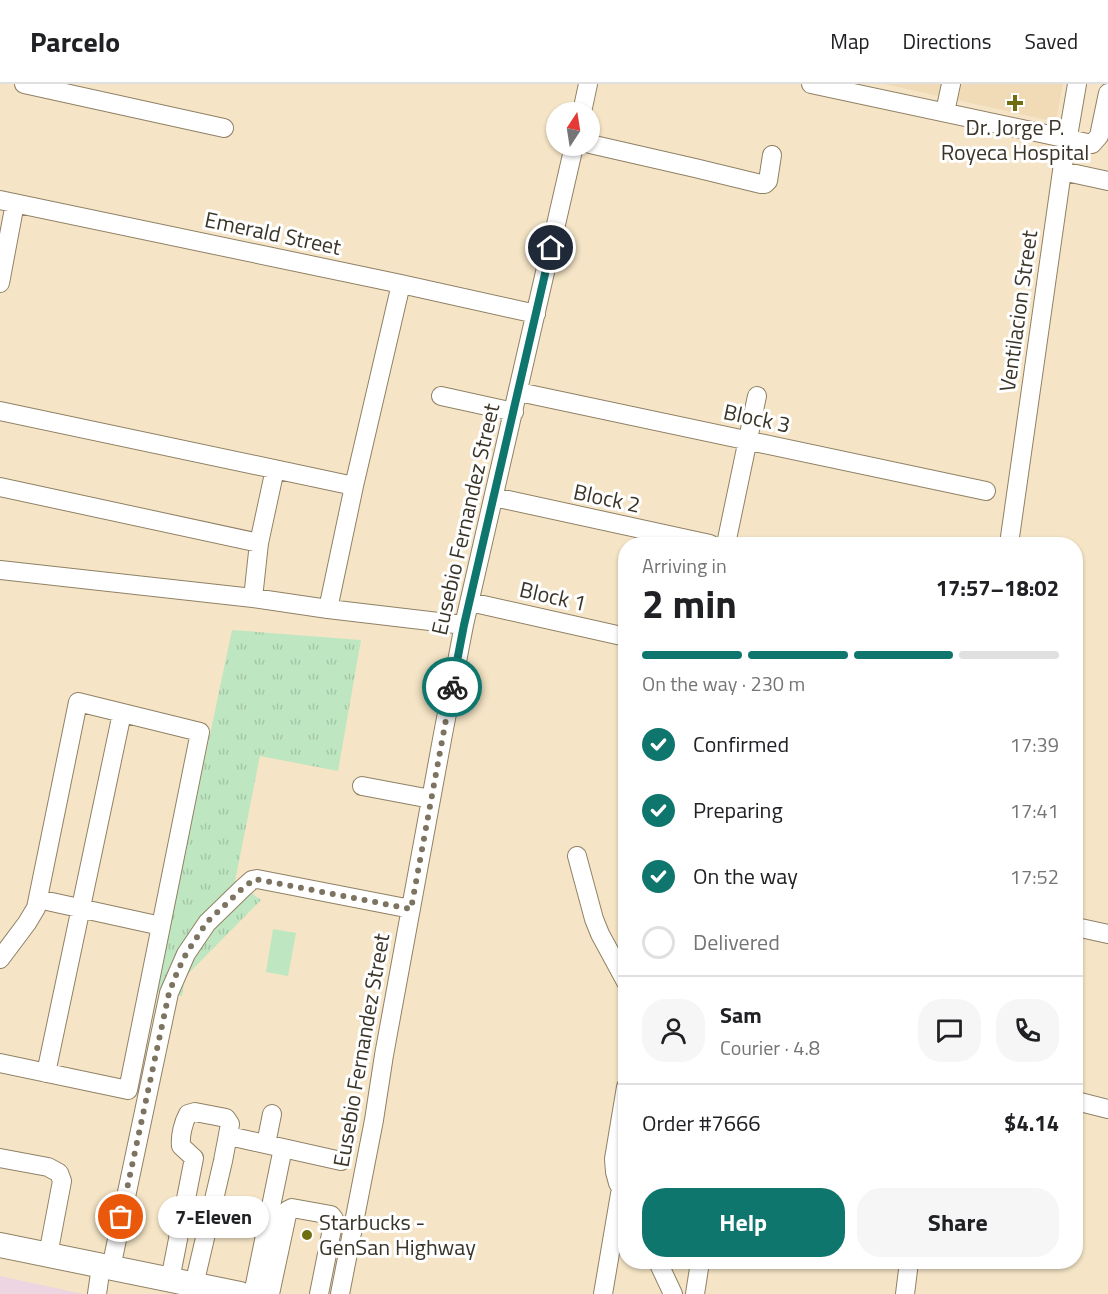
<!DOCTYPE html>
<html lang="en">
<head>
<meta charset="utf-8">
<style>
	:root { --surface:#fff; --page:#f6f6f6; --text:#202124; --muted:#757577; --line:#e0e0e0; --accent:#0f766e }
	body { margin:0; font-family:"Titillium Web",sans-serif; background:var(--page); color:var(--text); height:100vh; display:flex; flex-direction:column; font-size:22px; white-space:nowrap }
	* { box-sizing:border-box; margin:0 }
	p { font-size:20px; color:var(--muted) }
	.icon { flex:none; width:33px; height:33px; fill:none; stroke:currentColor; stroke-width:2; stroke-linecap:round; stroke-linejoin:round }
	.map { position:relative; flex:1; overflow:hidden }
	.sheet { position:absolute; left:618px; top:453px; width:465px; height:732px; display:flex; flex-direction:column; background:var(--surface); border-radius:24px; box-shadow:0 2px 4px #0004 }
	.sheet>* { flex:none }
	.needle { width:39px; rotate:12deg }
	.buttons { position:absolute; left:546px; top:18px; display:grid; gap:12px }
	.buttons a { display:grid; place-items:center; width:54px; height:54px; border-radius:50%; background:var(--surface); box-shadow:0 2px 4px #0004; font-size:30px }
	.pin { position:absolute; display:grid; place-items:center; width:51px; height:51px; color:#fff; margin:-26px; border:3px solid #fff; border-radius:50%; box-shadow:0 2px 6px #0007 }
	.courier { position:absolute; display:grid; place-items:center; width:60px; height:60px; margin:-30px; border:4px solid #0f766e; border-radius:50%; background:#fff; color:#222; box-shadow:0 2px 8px #0007 }
	.bubble { position:absolute; height:42px; border-radius:21px; background:var(--surface); box-shadow:0 2px 4px #0004; font-size:20px; font-weight:700; line-height:42px; text-align:center }
	.head em { font-style:normal; font-weight:700 }
	.head div { display:flex; flex-direction:column-reverse }
	.head { display:flex; align-items:center; justify-content:space-between; height:102px; padding:0 24px }
	h1 { font-size:39px; font-weight:700; line-height:45px }
	.bar { display:grid; grid-template-columns:repeat(4,1fr); gap:9px 6px; align-content:center; height:72px; padding:0 24px }
	.bar i { height:8px; border-radius:4px; background:var(--line) }
	.bar .selected { background:var(--accent) }
	.bar p { grid-column:span 4 }
	.line { display:flex; align-items:center; gap:15px; padding:0 24px; border-top:2px solid var(--line) }
	.line div { flex:1 }
	.round { display:grid; place-items:center; flex:none; width:63px; height:63px; border-radius:24px; background:var(--page) }
	ol { padding:0 24px; list-style:none }
	li { display:flex; align-items:center; gap:18px; height:66px }
	li p { margin-inline-start:auto }
	li .icon { padding:6px; border-radius:50%; background:var(--accent); color:#fff; stroke-width:4 }
	li:last-child { color:var(--muted) }
	li i { width:33px; height:33px; border:3px solid var(--line); border-radius:50% }
	.action { display:flex; gap:12px; margin-top:auto; padding:12px 24px }
	.action a { flex:1; height:69px; border-radius:24px; background:var(--accent); color:#fff; font-size:24px; font-weight:700; line-height:69px; text-align:center }
	.action a+a { background:var(--page); color:var(--text) }
	header { display:flex; align-items:center; gap:36px; box-sizing:border-box; height:84px; padding:0 30px; background:var(--surface); border-bottom:2px solid var(--line) }
	header strong { font-size:28px }
	nav { display:flex; gap:33px; margin-inline-start:auto; font-size:21px }
	.map>svg:first-child { display:block }
</style>
</head>
<body>
<header>
<strong>Parcelo</strong>
<nav><a>Map</a><a>Directions</a><a>Saved</a></nav>
</header>
<div class="map">
<svg width="1108" height="1210" viewBox="0 0 1108 1210">
	<defs>
		<pattern id="grass-tufts" width="24" height="20" patternUnits="userSpaceOnUse" patternTransform="scale(1.5)"><rect width="24" height="20" fill="#bee6c0"/><path d="M3 7l-1-3M5 7V3M7 7l1-3M15 17l-1-3M17 17v-4M19 17l1-3" fill="none" stroke="#a4c6a5"/></pattern>
	</defs>
	<rect width="100%" height="100%" fill="#f5e5c6"/>
	<path fill="#edd5e1" d="M 0,1192 L 23,1197 L 83,1210 L 0,1210 Z"/>
	<path fill="#f0dbb6" d="M 884,0 L 1063,0 L 1056,38 Z"/>
	<path fill="url(#grass-tufts)" d="M 232,546 L 361,556 L 338,687 L 260,672 L 235,797 L 261,816 L 185,893 L 182,912 L 156,907 Z"/>
	<path fill="#bee6c0" d="M 273,845 L 296,849 L 288,892 L 266,888 Z"/>
	<g fill="none" stroke-linecap="round" stroke-linejoin="round">
		<defs>
			<path id="minor" d="M 24,0 L 224,44
				M 811,0 L 1092,60 L 1099,52 L 1108,9
				M 582,28 L 588,0
				M 945,28 L 951,0
				M 590,60 L 695,84 L 761,100 L 765,100 L 768,97 L 772,71
				M 1062,87 L 1108,97
				M 0,116 L 401,200 L 536,230
				M 0,199 L 15,119
				M 519,308 L 986,407
				M 441,312 L 514,328
				M 0,327 L 354,402
				M 0,403 L 259,459
				M 494,413 L 710,460
				M 726,460 L 757,312
				M 1009,460 L 1062,87 L 1077,0
				M 0,486 L 253,514 L 328,525 L 464,541
				M 253,514 L 259,459 L 275,385
				M 470,518 L 626,553
				M 328,525 L 354,402 L 401,200
				M 362,702 L 431,715
				M 577,772 L 594,835 L 600,850 L 626,898
				M 38,815 L 161,842
				M 1076,843 L 1108,850
				M 0,875 L 27,839 L 36,824 L 78,618 L 200,648 L 128,1006 L 0,979
				M 46,989 L 122,629
				M 626,1003 L 614,1075 L 615,1088 L 618,1099 L 626,1114
				M 1076,1017 L 1108,1025
				M 229,1052 L 341,1077
				M 266,1060 L 272,1030
				M 0,1074 L 48,1083 L 59,1089 L 62,1097 L 48,1171
				M 658,1178 L 673,1210
				M 111,1184 L 169,909 L 186,870 L 207,839 L 243,804 L 252,796 L 257,795 L 411,825
				M 170,1196 L 194,1074 L 181,1062 C 180,1052 183,1039 188,1030 L 195,1028 L 226,1034 L 230,1040 L 223,1077 L 194,1201
				M 97,1210 L 101,1182
				M 253,1210 L 283,1064
				M 270,1210 L 288,1126 L 292,1124 L 331,1131 L 334,1135 L 319,1210
				M 340,1210 L 374,1036 L 384,971 L 443,650 L 464,541 L 574,62
				M 603,1210 L 621,1104
				M 695,1210 L 700,1178
				M 905,1210 L 909,1178"/>
			<path id="major" d="M 0,1161 L 240,1210"/>
		</defs>
		<use href="#minor" stroke="#908165" stroke-width="20"/>
		<use href="#major" stroke="#908165" stroke-width="26"/>
		<use href="#minor" stroke="#fff" stroke-width="18"/>
		<use href="#major" stroke="#fff" stroke-width="24"/>
	</g>
	<g fill="none" stroke-linecap="round" stroke-linejoin="round">
		<path stroke="#7c7360" stroke-width="6" stroke-dasharray="0 10.8" d="M 121,1133 L 169,909 L 178,886 L 186,870 L 207,838 L 243,804 L 255,795 L 411,825 L 452,603"/>
		<path stroke="#0f766e" stroke-width="8" d="M 452,603 L 464,541 L 551,164"/>
	</g>
	<g fill="#6f6f11" stroke="#fff" stroke-width="2">
		<path d="M1012 10h6v6h6v6h-6v6h-6v-6h-6v-6h6z"/>
		<circle cx="307" cy="1151" r="6"/>
	</g>
	<g text-anchor="middle" stroke-width="6" stroke-linejoin="round" paint-order="stroke">
		<g font-size="22" fill="#3b3529" stroke="#fff">
			<text x="1015" y="51">Dr. Jorge P.<tspan x="1015" dy="25">Royeca Hospital</tspan></text>
			<text x="319" y="1146" text-anchor="start">Starbucks -<tspan x="319" dy="25">GenSan Highway</tspan></text>
		</g>
		<g font-size="22" fill="#3b3529" stroke="#fff">
			<text transform="translate(273 149) rotate(12)" y="8">Emerald Street</text>
			<text transform="translate(1018 227) rotate(-82)" y="8">Ventilacion Street</text>
			<text transform="translate(757 334) rotate(12)" y="8">Block 3</text>
			<text transform="translate(607 414) rotate(12)" y="8">Block 2</text>
			<text transform="translate(465 435) rotate(-77)" y="8">Eusebio Fernandez Street</text>
			<text transform="translate(553 512) rotate(13)" y="8">Block 1</text>
			<text transform="translate(361 966) rotate(-80)" y="8">Eusebio Fernandez Street</text>
		</g>
	</g>
</svg>
<div class="buttons">
<a><svg class="needle" viewBox="-14 -14 28 28"><path d="M0-13l5 13h-10z" fill="#e53935"/><path d="M0 13l5-13h-10z" fill="#757577"/></svg></a>
</div>
<div class="pin" style="left:121px;top:1133px;background:#ea580c"><svg class="icon" aria-label="bag" viewBox="0 0 24 24"><path d="M5 8h14l-1 12H6zM9 8a3 3 0 0 1 6 0"/></svg></div>
<div class="pin" style="left:551px;top:164px;background:#1f2937"><svg class="icon" aria-label="home" viewBox="0 0 24 24"><path d="M3 11l9-7 9 7M6 9v11h12V9"/></svg></div>
<div class="courier" style="left:452px;top:603px"><svg class="icon" aria-label="bike" viewBox="0 0 24 24"><circle cx="6" cy="16" r="4"/><circle cx="18" cy="16" r="4"/><path d="M6 16l4-8h5l3 8M10 8l3 8H6M13 5h3"/></svg></div>
<div class="bubble" style="left:158px;top:1112px;width:111px">7-Eleven</div>
<section class="sheet">
<div class="head"><div><h1>2 min</h1><p>Arriving in</p></div><em>17:57–18:02</em></div>
<div class="bar"><i class="selected"></i><i class="selected"></i><i class="selected"></i><i></i><p>On the way · 230 m</p></div>
<ol>
<li><svg class="icon" aria-label="check" viewBox="0 0 24 24"><path d="M5 12l5 5 9-10"/></svg>Confirmed<p>17:39</p></li>
<li><svg class="icon" aria-label="check" viewBox="0 0 24 24"><path d="M5 12l5 5 9-10"/></svg>Preparing<p>17:41</p></li>
<li><svg class="icon" aria-label="check" viewBox="0 0 24 24"><path d="M5 12l5 5 9-10"/></svg>On the way<p>17:52</p></li>
<li><i></i>Delivered</li>
</ol>
<div class="line" style="height:108px"><a class="round"><svg class="icon" aria-label="person" viewBox="0 0 24 24"><circle cx="12" cy="8" r="4"/><path d="M4 21q1-7 8-7t8 7"/></svg></a><div><b>Sam</b><p>Courier · 4.8</p></div><a class="round"><svg class="icon" aria-label="chat" viewBox="0 0 24 24"><path d="M4 5h16v11H9l-5 4z"/></svg></a><a class="round"><svg class="icon" aria-label="phone" viewBox="0 0 24 24"><path d="M5 4h4l2 5-3 2q2 4 5 5l2-3 5 2v4C11 20 4 13 5 4z"/></svg></a></div>
<div class="line" style="height:78px"><div>Order #7666</div><b>$4.14</b></div>
<div class="action"><a>Help</a><a>Share</a></div>
</section>
</div>
</body>
</html>
